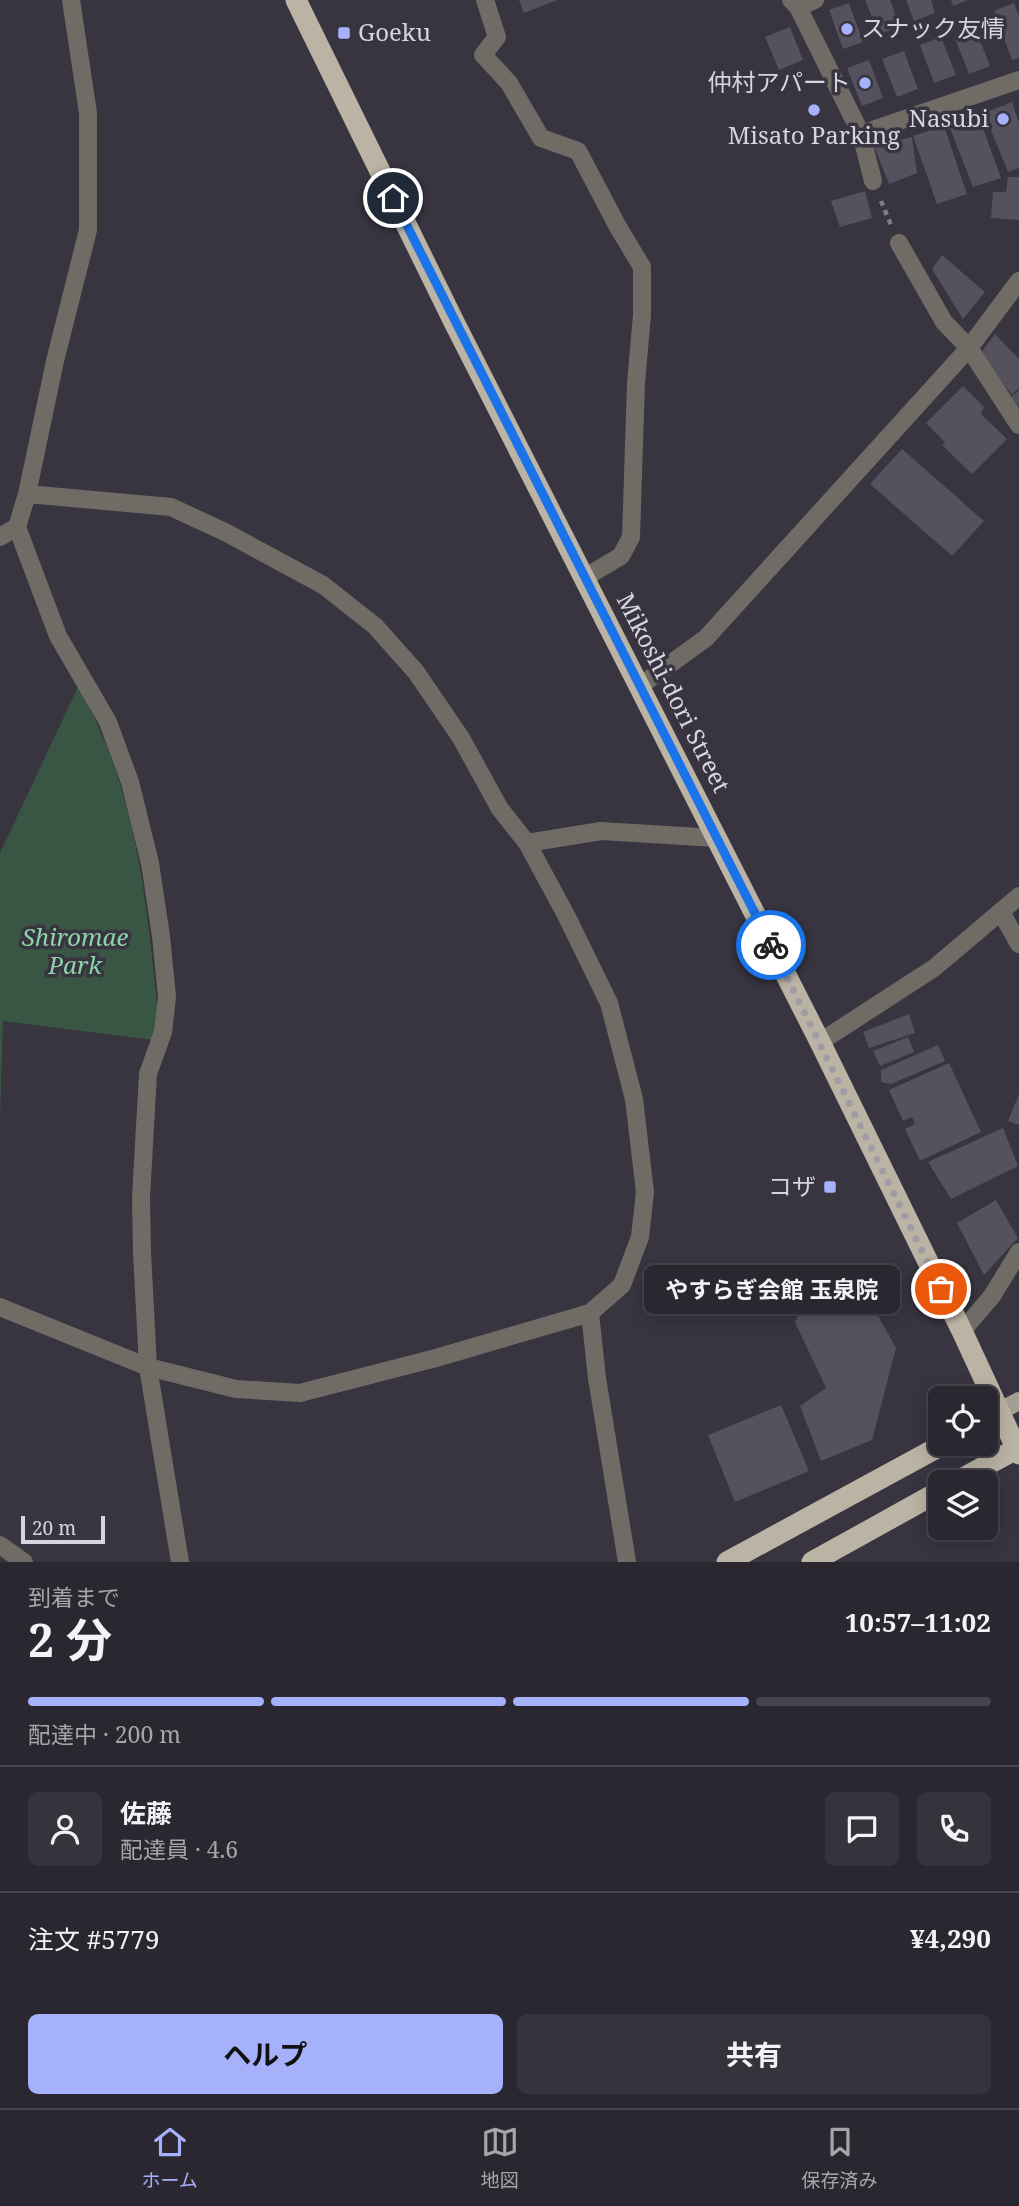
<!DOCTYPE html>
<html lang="ja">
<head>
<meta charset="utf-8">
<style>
	:root { --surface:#2a2730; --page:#36333c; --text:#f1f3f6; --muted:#a5a5ab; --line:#46444c; --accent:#a6b1fc }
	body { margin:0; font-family:"Noto Serif","Noto Sans JP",serif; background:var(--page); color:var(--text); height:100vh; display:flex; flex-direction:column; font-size:26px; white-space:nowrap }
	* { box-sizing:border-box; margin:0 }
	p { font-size:23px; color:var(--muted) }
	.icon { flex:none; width:38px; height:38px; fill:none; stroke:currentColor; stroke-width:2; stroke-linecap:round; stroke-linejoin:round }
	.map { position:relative; height:1562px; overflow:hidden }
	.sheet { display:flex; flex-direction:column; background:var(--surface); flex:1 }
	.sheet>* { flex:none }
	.controls { position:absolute; left:928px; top:1386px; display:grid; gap:14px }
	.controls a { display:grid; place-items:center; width:70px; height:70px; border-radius:10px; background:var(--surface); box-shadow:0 4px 18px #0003,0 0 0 2px var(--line); font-size:35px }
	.scale { position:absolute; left:21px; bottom:18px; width:84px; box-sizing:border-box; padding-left:7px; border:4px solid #d6d4dc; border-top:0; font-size:19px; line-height:24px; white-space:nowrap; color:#d6d4dc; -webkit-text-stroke:5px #383440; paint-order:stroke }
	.pin { position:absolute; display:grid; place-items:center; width:60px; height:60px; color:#fff; margin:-30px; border:4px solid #fff; border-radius:50%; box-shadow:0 2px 7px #0007 }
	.courier { position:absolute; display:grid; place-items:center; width:70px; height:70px; margin:-35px; border:5px solid #1a73e8; border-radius:50%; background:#fff; color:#222; box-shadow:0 2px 9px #0007 }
	.bubble { position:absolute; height:49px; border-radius:10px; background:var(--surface); box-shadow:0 4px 18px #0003,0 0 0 2px var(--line); font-size:23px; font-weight:700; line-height:49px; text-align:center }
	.overview em { font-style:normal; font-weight:700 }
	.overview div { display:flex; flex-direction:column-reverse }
	.overview { display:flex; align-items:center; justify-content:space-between; height:119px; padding:0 28px }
	h1 { font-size:46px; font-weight:700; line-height:52px }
	.bar { display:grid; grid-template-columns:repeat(4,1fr); gap:10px 7px; align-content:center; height:84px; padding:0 28px }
	.bar i { height:9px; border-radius:5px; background:var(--line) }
	.bar .on { background:var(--accent) }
	.bar p { grid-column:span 4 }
	.line { display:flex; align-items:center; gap:18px; padding:0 28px; border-top:2px solid var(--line) }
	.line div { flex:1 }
	.round { display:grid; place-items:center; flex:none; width:74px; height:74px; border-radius:10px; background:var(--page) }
	.primary-button { display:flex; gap:14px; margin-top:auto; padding:14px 28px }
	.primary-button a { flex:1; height:80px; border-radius:10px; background:var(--accent); color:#111; font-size:28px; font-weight:700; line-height:80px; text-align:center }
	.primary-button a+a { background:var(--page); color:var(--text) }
	.menu { display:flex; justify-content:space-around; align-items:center; height:98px; border-top:2px solid var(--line); background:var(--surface); font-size:19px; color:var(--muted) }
	.menu a { display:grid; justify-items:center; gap:4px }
	.menu .on { color:var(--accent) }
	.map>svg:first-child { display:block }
</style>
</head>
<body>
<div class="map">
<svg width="1019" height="1562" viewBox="0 0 1019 1562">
	<rect width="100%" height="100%" fill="#383440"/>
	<path fill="#395544" d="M 78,687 C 142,798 147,916 161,1041 L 3,1021 L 0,1118 L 0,853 Z"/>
	<path fill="#55515e" d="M 519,0 L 557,0 L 524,13 Z
		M 865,0 L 890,0 L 900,27 L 879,34 Z
		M 906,0 L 931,0 L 935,13 L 914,21 Z
		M 951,0 L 968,0 L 953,6 Z
		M 849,3 L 863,42 L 843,49 L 829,10 Z
		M 1014,3 L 1019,16 L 1019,58 L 1012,60 L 994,11 Z
		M 790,27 L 803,60 L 779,70 L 765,37 Z
		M 975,28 L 990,66 L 969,74 L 954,36 Z
		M 941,37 L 956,75 L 934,83 L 920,45 Z
		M 904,51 L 918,89 L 897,97 L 882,59 Z
		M 869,60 L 883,98 L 862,106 L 847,68 Z
		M 1012,102 L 1019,123 L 1019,168 L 1008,172 L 984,113 Z
		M 978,114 L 1001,178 L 973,187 L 948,123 Z
		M 944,126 L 967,194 L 937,204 L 913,136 Z
		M 912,137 L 917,173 L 889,184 L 874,146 Z
		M 1008,177 L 1019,177 L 1019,220 L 991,218 L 993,192 L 1006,192 Z
		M 865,191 L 872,218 L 840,227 L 831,201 Z
		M 942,255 L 985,292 L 963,319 L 932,269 Z
		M 995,334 L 1019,359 L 1019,388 L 1012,395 L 980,354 Z
		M 963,386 L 984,407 L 981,414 L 1007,439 L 972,474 L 942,445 L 945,442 L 926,423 Z
		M 1019,390 L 1019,407 L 1011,397 Z
		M 902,449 L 984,521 L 952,556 L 870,484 Z
		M 909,1014 L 915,1033 L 869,1048 L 863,1032 Z
		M 908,1037 L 914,1052 L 880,1066 L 873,1051 Z
		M 938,1045 L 945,1061 L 891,1084 L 881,1082 L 881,1070 Z
		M 949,1063 L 981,1132 L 920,1161 L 905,1129 L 915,1124 L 912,1117 L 903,1121 L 889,1090 Z
		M 1019,1094 L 1019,1125 L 1008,1121 Z
		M 1003,1128 L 1018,1166 L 951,1199 L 928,1162 Z
		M 996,1200 L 1018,1238 L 984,1275 L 957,1223 Z
		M 853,1270 L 896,1348 L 872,1440 L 821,1461 L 800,1406 L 826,1388 L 795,1322 L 812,1286 Z
		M 781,1405 L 809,1471 L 735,1502 L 708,1435 Z"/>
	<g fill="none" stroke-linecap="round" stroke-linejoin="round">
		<path stroke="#807d87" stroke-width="4.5" stroke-dasharray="5 5" stroke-linecap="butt" d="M 881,201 L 891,225"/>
		<path stroke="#6f6c66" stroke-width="18" d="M 485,0 L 497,37 L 483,55 L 509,83 L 541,138 L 578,151 L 618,227 L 642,267 L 642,315 L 636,383 L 631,537 L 621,556 L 584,578
			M 791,0 L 798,7 L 861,134 L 1019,80
			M 798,7 L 815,0
			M 861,134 L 873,181
			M 899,243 L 944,322 L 969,348 L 1019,425
			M 27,494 L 55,361 L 88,230 L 88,113 L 71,0
			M 17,527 L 58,636 L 108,722 L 130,782 L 150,863 L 161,936 L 167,997 L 163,1032 L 148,1074 L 141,1197 L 142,1252 L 148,1367 L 180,1562
			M 0,537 L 17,527 L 27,494 L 171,507 L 225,532 L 323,585 L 375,626 L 416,672 L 461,738 L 500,809 L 527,843 L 566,915 L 609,1003 L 634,1099 L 645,1192 L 640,1237 L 622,1285 L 590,1313 L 436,1358 L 300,1393 L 236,1389 L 148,1367 L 0,1307
			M 640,686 L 706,638 L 969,348 L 1019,281
			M 527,843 L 601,831 L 716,838
			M 1001,912 L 1019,944
			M 820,1042 L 934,968 L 1019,896
			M 590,1313 L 597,1378 L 627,1562
			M 962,1331 L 992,1296 L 1019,1252
			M 0,1545 L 24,1562"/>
		<path stroke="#a6a094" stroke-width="18" d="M 998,1412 L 1019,1401"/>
		<path stroke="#bbb4a5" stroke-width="21" d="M 296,0 L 454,322 L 820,1042 L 962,1331 L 1019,1454
			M 956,1482 L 1016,1449
			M 727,1562 L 944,1444
			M 812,1562 L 940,1491"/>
	</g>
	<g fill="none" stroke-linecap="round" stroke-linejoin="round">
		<path stroke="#9f9ca5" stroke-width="7" stroke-dasharray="0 12.6" d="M 771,945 L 941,1289"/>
		<path stroke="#1a73e8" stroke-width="9" d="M 393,198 L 771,945"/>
	</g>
	<g fill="#a6b1fc" stroke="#383440" stroke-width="2.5">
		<circle cx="847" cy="29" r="7"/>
		<rect x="337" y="26" width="14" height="14" rx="3.5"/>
		<circle cx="865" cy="83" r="7"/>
		<circle cx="814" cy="110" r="7"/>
		<circle cx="1003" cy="119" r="7"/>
		<rect x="823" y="1180" width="14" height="14" rx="3.5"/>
	</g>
	<g text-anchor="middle" stroke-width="7" stroke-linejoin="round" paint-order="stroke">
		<g font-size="24" fill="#d6d4dc" stroke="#383440" text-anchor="end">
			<text x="861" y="37" text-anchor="start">スナック友情</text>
			<text x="358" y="41" text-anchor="start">Goeku</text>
			<text x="851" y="91">仲村アパート</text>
			<text x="989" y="127">Nasubi</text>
			<text x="814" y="144" text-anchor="middle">Misato Parking</text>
			<text x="816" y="1195">コザ</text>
		</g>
		<g font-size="24" fill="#d6d4dc" stroke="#383440">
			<text transform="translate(673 693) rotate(63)" y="8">Mikoshi-dori Street</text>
		</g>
		<g font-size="24" font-style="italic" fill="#8cd3a6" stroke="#383440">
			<text x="75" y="946">Shiromae<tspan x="75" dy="28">Park</tspan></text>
		</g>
	</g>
</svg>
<div class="controls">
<a><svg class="icon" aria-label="locate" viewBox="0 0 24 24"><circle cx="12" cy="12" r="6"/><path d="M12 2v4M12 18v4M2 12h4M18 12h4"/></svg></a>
<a><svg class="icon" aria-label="layers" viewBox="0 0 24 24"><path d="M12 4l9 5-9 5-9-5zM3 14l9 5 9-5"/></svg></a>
</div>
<div class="scale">20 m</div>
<div class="pin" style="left:941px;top:1289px;background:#ea580c"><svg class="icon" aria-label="bag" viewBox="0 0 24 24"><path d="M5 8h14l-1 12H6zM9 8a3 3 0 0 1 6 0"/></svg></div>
<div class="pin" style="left:393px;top:198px;background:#1f2937"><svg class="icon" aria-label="home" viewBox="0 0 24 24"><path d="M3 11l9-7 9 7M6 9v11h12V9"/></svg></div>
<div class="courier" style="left:771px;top:945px"><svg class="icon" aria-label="bike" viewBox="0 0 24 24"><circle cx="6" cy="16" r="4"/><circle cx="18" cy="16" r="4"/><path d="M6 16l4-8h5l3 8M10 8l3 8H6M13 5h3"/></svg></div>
<div class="bubble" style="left:644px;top:1265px;width:256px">やすらぎ会館 玉泉院</div>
</div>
<section class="sheet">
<div class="overview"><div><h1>2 分</h1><p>到着まで</p></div><em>10:57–11:02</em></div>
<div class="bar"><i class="on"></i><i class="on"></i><i class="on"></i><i></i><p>配達中 · 200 m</p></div>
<div class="line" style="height:126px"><a class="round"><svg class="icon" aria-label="person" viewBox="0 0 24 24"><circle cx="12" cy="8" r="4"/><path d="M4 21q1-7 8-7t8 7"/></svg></a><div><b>佐藤</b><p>配達員 · 4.6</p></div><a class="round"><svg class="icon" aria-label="chat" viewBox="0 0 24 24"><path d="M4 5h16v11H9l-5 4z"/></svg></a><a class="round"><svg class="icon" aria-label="phone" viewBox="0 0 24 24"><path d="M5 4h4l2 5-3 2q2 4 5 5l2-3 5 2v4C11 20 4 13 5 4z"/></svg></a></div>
<div class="line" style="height:91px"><div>注文 #5779</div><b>¥4,290</b></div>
<div class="primary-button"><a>ヘルプ</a><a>共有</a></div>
</section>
<nav class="menu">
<a class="on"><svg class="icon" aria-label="home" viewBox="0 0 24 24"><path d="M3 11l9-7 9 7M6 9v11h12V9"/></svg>ホーム</a>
<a><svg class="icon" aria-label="map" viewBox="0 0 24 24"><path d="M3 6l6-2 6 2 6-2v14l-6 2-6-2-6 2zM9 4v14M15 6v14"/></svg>地図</a>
<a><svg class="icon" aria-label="saved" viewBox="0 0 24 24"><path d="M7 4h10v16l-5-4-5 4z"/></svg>保存済み</a>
</nav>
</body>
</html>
